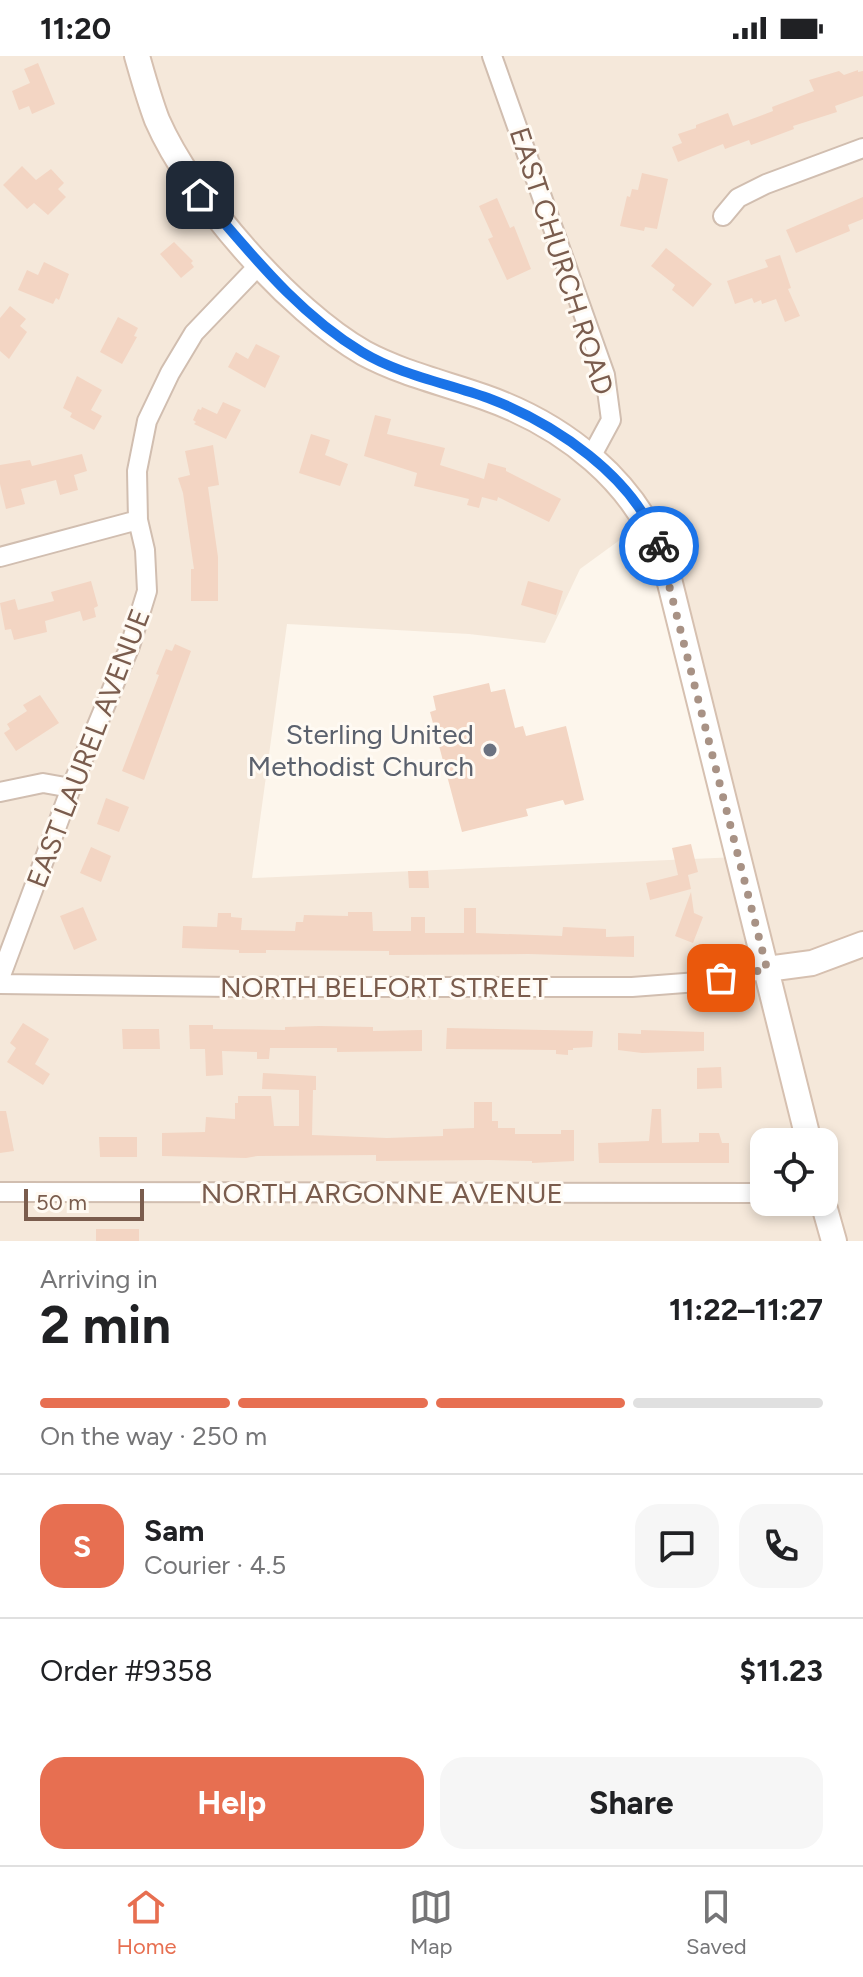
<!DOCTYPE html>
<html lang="en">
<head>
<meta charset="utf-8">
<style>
	:root { --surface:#fff; --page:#f6f6f6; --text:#202124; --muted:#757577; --line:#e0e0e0; --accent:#e76f51 }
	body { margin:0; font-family:Figtree,sans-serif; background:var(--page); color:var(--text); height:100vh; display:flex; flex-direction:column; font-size:30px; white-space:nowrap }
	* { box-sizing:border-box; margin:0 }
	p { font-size:26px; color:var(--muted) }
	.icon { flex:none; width:44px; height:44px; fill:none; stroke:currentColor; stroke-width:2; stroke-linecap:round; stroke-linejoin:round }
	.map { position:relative; height:1185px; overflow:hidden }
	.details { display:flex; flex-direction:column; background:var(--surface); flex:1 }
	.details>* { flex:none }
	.fabs { position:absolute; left:750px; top:1072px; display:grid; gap:16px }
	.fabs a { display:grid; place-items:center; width:88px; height:88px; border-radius:16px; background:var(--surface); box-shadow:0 4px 12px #0003; font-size:40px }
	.scale { position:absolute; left:24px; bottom:20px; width:120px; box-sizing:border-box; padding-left:8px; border:4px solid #7a5c4d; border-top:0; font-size:22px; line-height:28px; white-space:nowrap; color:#7a5c4d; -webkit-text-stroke:6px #fffaf3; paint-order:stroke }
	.pin { position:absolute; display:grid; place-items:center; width:68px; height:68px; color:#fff; margin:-34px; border-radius:16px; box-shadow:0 4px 12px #0006 }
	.courier { position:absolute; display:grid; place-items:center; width:80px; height:80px; margin:-40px; border:6px solid #1a73e8; border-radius:50%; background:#fff; color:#222; box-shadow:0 2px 10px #0007 }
	.overview em { font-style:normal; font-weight:700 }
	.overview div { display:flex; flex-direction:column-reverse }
	.overview { display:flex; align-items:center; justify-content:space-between; height:136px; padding:0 40px }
	h1 { font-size:52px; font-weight:700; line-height:60px }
	.bar { display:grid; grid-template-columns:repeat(4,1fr); gap:12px 8px; align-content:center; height:96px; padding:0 40px }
	.bar i { height:10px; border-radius:6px; background:var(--line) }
	.bar .selected { background:var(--accent) }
	.bar p { grid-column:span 4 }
	.line { display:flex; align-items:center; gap:20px; padding:0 40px; border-top:2px solid var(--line) }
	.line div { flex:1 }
	.round { display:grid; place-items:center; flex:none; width:84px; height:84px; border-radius:24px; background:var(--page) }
	.button { display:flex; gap:16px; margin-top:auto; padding:16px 40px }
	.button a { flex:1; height:92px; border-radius:24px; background:var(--accent); color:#fff; font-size:32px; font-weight:700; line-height:92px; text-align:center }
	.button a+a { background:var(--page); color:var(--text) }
	.status { display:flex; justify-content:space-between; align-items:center; height:56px; padding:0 40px; background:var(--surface); direction:ltr }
	.status svg { height:22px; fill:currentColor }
	.dock { display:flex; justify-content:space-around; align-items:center; height:112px; border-top:2px solid var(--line); background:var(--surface); font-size:22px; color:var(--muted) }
	.dock a { display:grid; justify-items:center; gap:4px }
	.dock .selected { color:var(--accent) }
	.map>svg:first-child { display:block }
</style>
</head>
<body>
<div class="status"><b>11:20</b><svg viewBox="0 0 49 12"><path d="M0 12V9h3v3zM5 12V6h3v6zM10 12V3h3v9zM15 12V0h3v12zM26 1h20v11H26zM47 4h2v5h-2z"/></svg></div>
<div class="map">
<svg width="863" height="1185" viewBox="0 0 863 1185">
	<rect width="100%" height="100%" fill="#fdf6ec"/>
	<path fill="#f5e8da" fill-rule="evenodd" d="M 0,0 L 863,0 L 863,1185 L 0,1185 ZM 646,465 L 738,801 L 252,822 L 287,568 L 469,578 L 545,587 L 580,513 ZM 764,1086 L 824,1086 L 824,1146 L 764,1146 Z"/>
	<path fill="#f3d5c3" d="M 38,7 L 55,48 L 32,58 L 29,50 L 19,54 L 12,35 L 30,27 L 24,13 Z
		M 858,14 L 858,16 L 863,15 L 863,40 L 835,50 L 837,56 L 793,70 L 794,73 L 751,89 L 749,84 L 725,93 L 723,88 L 678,106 L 672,91 L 682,87 L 678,78 L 696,72 L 696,69 L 728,57 L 733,70 L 773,55 L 772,51 L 814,35 L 809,24 L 839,15 L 844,19 Z
		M 22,110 L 36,124 L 51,113 L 64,127 L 58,133 L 66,141 L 48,159 L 34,147 L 27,153 L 3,129 Z
		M 642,117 L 668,123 L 657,173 L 645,171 L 644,175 L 620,170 L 627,140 L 630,141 L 632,133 L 638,134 Z
		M 863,141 L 863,163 L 848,169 L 850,175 L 796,197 L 786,174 Z
		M 497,142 L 510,172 L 514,170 L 531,213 L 507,224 L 488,183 L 493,181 L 479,150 Z
		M 174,186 L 193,205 L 191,207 L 194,211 L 181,222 L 160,198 Z
		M 666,192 L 712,228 L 693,251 L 672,234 L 675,229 L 651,210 Z
		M 780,199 L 791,232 L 788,233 L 800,260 L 785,266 L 776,243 L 762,248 L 761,244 L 754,247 L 752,242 L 735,248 L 727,225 L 768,211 L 765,204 Z
		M 44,206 L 69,218 L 59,244 L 56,242 L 53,248 L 18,234 L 27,214 L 38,219 Z
		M 10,250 L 26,263 L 20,270 L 27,276 L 9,303 L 0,295 L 0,262 Z
		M 118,261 L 138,272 L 134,280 L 137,281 L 122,308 L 100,296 Z
		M 256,288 L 280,300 L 265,332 L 228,311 L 236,296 L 248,303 Z
		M 77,320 L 102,334 L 91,354 L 102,360 L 94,374 L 70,361 L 72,357 L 63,352 Z
		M 223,346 L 241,354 L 226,383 L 194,368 L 196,366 L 193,364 L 198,353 L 201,354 L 202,351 L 217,358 Z
		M 375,359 L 391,363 L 387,378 L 445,392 L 440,409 L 484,423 L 488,407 L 506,412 L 506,415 L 561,443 L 549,466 L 498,441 L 497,445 L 482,441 L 479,452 L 467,449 L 469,443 L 414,430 L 417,417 L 364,400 Z
		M 311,378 L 330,384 L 325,399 L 348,408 L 340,430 L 299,417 Z
		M 213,389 L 219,429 L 208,431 L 218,501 L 218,545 L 191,545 L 191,513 L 194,513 L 183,437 L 178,422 L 190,419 L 185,395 Z
		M 82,398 L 87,415 L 74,419 L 78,434 L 60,439 L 56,424 L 21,433 L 25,448 L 6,453 L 0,428 L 0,409 L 30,404 L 32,410 Z
		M 91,525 L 98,550 L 94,552 L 96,561 L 83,565 L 80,555 L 45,565 L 47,576 L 14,584 L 11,573 L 5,574 L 0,547 L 15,543 L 18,554 L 54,545 L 51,536 Z
		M 528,525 L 563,535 L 556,559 L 521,549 Z
		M 175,588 L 191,595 L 144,724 L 122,715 L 159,619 L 156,618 L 166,593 L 172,595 Z
		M 489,627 L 491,636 L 505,633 L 515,672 L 523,670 L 526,680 L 566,670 L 584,744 L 565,749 L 563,744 L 526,753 L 528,760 L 462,776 L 430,656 L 436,654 L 433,640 Z
		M 40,639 L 59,667 L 16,695 L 4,677 L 10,673 L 7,668 L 27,655 L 23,649 Z
		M 106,742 L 129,751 L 119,776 L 97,768 Z
		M 691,788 L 698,816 L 688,819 L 691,833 L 650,844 L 646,827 L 678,819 L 672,792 Z
		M 91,791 L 111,800 L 101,826 L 80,817 Z
		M 408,815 L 428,815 L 429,832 L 409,832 Z
		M 691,836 L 694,857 L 703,861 L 693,887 L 675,880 Z
		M 83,851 L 97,884 L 74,894 L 60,860 Z
		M 464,852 L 476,852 L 476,877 L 562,880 L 563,871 L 606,873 L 606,881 L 634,880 L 634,901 L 528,898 L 389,899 L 389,895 L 266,894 L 266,897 L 239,897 L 239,894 L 182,892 L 183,870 L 217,871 L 218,857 L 231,857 L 231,861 L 242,862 L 241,874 L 295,875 L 296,866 L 303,866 L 304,859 L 348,860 L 348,856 L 372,856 L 373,875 L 411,875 L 411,861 L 425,861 L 425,877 L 464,877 Z
		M 23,967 L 49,983 L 35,1008 L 50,1018 L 43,1029 L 7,1006 L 16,992 L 10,987 Z
		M 189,969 L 213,969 L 213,973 L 285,974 L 285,971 L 319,970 L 373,971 L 373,975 L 422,974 L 422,995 L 337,996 L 337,992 L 270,992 L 269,1003 L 257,1003 L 257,996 L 222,995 L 223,1019 L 206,1020 L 205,993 L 190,993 Z
		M 447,972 L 593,975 L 592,991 L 573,992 L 573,994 L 568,994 L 568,999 L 556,998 L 556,994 L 446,993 Z
		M 122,973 L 159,973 L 160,993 L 123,993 Z
		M 641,974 L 704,976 L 704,995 L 642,997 L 618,994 L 618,977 L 641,978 Z
		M 721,1011 L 722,1032 L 697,1033 L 697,1012 Z
		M 263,1017 L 316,1020 L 316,1034 L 313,1034 L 312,1079 L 387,1082 L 443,1080 L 443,1073 L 474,1072 L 474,1046 L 492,1046 L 492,1065 L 498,1065 L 498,1072 L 515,1072 L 515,1078 L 561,1078 L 561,1074 L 574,1074 L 574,1105 L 532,1107 L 532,1105 L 489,1104 L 376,1105 L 376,1099 L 257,1100 L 246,1102 L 162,1100 L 162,1077 L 205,1076 L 206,1061 L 235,1063 L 235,1047 L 238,1047 L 238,1040 L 271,1040 L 274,1070 L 299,1070 L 299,1034 L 262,1033 Z
		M 652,1053 L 661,1053 L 662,1087 L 699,1086 L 699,1077 L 719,1077 L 722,1087 L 729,1087 L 729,1107 L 599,1107 L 598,1087 L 649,1085 Z
		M 0,1055 L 6,1055 L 14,1095 L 0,1097 Z
		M 99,1081 L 137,1081 L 137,1101 L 100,1101 Z
		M 96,1173 L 139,1173 L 139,1185 L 96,1185 Z"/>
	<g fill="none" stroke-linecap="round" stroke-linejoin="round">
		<defs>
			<path id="street" d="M 492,0 L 605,319 L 611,364 L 591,401
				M 723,160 L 738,142 L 766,128 L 863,92
				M 0,501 L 138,464
				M 0,736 L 43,727 L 71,732
				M 0,922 L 71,732 L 130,590 L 147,535 L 145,494 L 138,464 L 137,415 L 147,365 L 170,317 L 194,277 L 260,208
				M 0,928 L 232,931 L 632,931 L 698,926 L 767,913
				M 0,1136 L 764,1137"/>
			<path id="secondary" d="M 137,0 C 143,21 149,43 157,64 C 191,142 290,255 364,297 C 401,317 444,327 484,341 C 564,369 636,425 665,507 L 809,1086
				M 767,913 L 812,907 L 863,888
				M 823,1146 L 834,1185"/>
		</defs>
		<use href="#street" stroke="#d1beb0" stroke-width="22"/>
		<use href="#secondary" stroke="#d6c0b0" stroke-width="28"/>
		<use href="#street" stroke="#fff" stroke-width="18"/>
		<use href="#secondary" stroke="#fff" stroke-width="24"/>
	</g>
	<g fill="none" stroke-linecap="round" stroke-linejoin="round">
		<path stroke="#a89285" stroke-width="8" stroke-dasharray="0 14.4" d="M 659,490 L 767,913 L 721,922"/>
		<path stroke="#1a73e8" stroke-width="10" d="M 200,139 C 250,196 296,256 362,296 C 400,319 446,327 488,342 C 554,367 634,420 659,490"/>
	</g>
	<circle fill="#6b7280" stroke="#fffaf3" stroke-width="3" cx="490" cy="694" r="8"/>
	<g text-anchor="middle" stroke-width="6" stroke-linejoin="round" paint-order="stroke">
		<g font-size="28" fill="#7a5c4d" stroke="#fffaf3">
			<text transform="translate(562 205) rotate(72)" y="10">EAST CHURCH ROAD</text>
			<text transform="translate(88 692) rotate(-69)" y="10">EAST LAUREL AVENUE</text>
			<text x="384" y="941">NORTH BELFORT STREET</text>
			<text x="382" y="1147">NORTH ARGONNE AVENUE</text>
		</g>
		<g font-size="28" fill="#5b616d" stroke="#fffaf3" text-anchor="end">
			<text x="474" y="688">Sterling United<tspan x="474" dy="32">Methodist Church</tspan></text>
		</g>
	</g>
</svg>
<div class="fabs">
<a><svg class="icon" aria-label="locate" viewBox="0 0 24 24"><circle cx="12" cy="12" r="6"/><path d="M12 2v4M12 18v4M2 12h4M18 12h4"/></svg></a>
</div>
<div class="scale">50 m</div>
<div class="pin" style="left:721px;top:922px;background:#ea580c"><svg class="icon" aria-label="bag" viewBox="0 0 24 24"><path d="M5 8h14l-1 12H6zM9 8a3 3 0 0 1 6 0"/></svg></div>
<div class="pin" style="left:200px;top:139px;background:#1f2937"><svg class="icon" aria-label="home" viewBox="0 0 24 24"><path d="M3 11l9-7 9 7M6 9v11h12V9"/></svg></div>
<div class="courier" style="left:659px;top:490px"><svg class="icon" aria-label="bike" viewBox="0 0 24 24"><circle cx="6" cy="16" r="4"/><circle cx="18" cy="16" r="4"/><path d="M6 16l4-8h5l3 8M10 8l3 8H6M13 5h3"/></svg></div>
</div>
<section class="details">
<div class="overview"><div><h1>2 min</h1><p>Arriving in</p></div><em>11:22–11:27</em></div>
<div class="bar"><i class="selected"></i><i class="selected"></i><i class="selected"></i><i></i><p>On the way · 250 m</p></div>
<div class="line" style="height:144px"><b class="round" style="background:var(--accent);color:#fff">S</b><div><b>Sam</b><p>Courier · 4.5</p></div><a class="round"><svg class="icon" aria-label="chat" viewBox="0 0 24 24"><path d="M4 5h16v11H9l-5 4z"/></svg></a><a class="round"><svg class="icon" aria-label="phone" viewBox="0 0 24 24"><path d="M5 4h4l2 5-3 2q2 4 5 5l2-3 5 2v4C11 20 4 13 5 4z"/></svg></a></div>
<div class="line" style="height:104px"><div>Order #9358</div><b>$11.23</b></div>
<div class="button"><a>Help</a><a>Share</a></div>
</section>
<nav class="dock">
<a class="selected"><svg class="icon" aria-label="home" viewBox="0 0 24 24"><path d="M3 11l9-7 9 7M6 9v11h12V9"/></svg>Home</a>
<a><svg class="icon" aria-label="map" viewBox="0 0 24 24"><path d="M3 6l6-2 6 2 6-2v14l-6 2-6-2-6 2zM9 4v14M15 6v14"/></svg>Map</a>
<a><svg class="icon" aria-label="saved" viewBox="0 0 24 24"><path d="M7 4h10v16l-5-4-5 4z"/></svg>Saved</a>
</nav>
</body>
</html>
